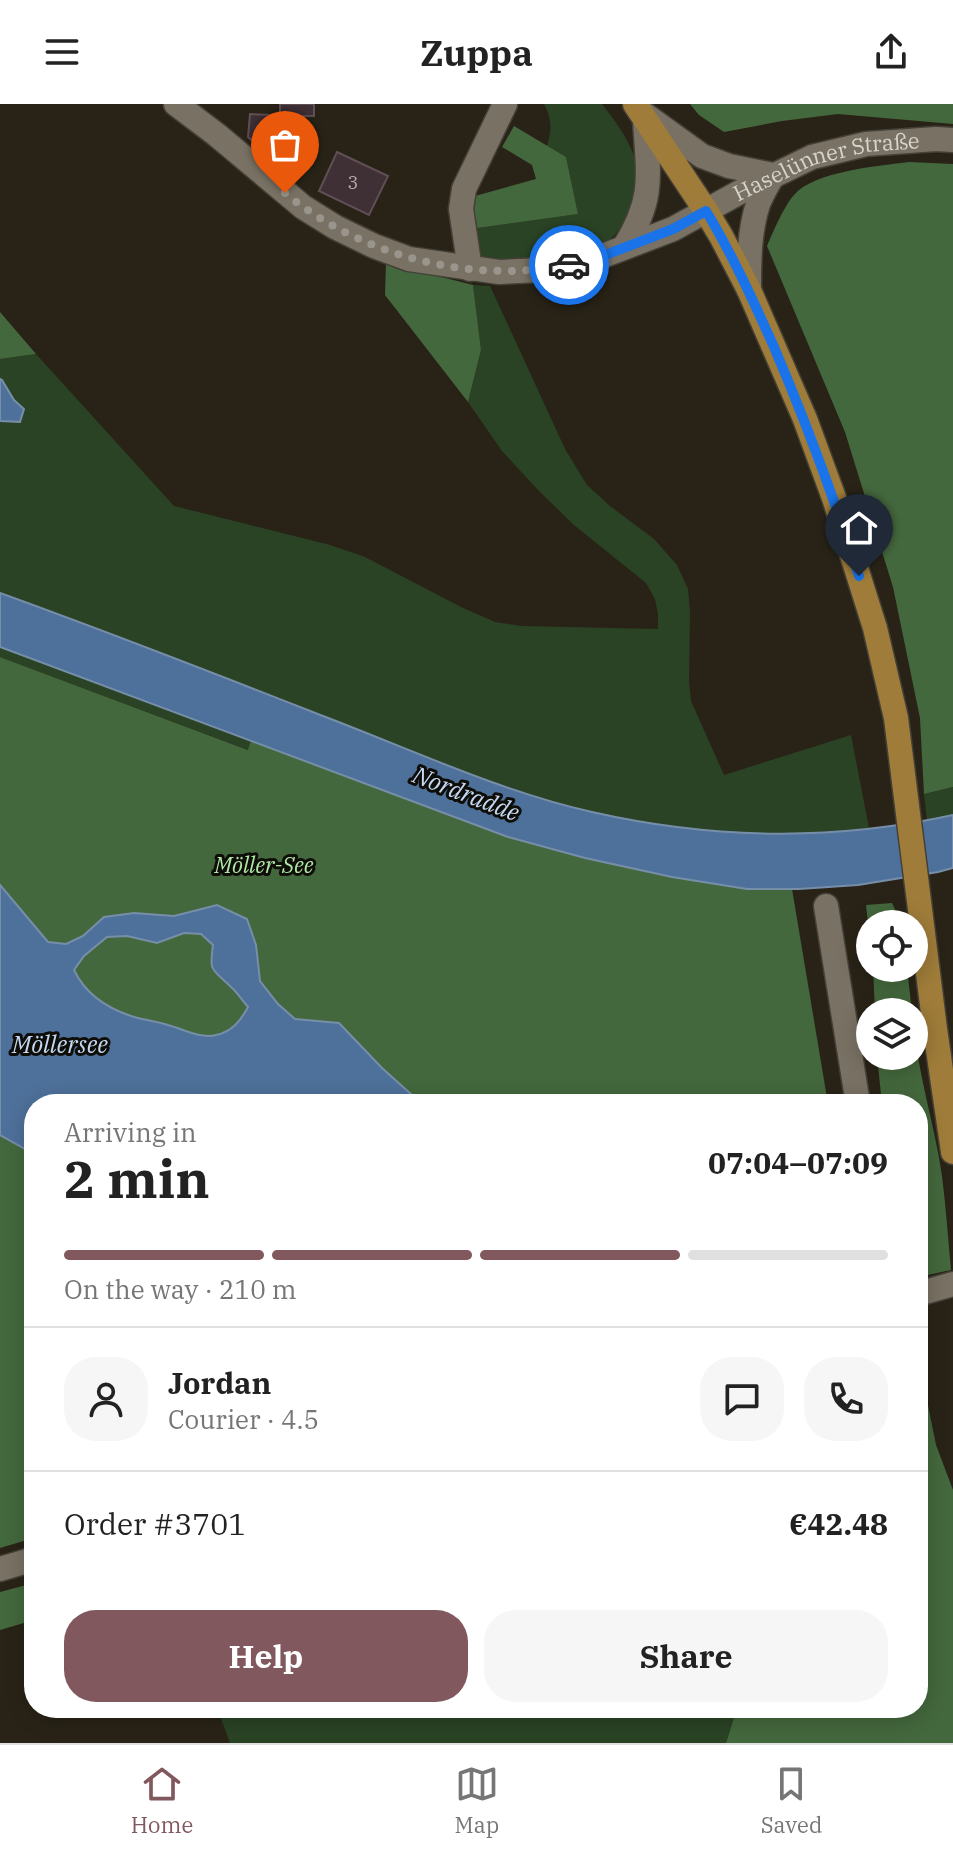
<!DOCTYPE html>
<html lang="en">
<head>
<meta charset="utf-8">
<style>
	:root { --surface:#fff; --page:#f6f6f6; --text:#222; --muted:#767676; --line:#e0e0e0; --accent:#80585e }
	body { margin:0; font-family:"IBM Plex Serif",serif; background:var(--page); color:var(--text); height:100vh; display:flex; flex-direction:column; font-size:30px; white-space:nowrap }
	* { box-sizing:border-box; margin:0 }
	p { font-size:26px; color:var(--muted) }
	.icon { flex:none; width:44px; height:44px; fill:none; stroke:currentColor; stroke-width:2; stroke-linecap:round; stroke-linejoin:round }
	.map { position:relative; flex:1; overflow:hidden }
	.panel { position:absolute; left:24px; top:990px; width:904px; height:624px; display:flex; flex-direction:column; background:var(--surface); border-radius:32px; box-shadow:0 4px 20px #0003 }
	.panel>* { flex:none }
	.buttons { position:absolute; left:856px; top:806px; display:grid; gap:16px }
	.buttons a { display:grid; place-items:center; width:72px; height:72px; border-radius:50%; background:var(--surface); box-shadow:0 4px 20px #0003; font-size:40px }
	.pin { position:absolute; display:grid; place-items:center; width:68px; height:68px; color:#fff; margin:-82px -34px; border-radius:50% 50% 50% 0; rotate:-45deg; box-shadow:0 0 8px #0007 }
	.pin .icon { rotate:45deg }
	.courier { position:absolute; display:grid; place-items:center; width:80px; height:80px; margin:-40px; border:6px solid #1a73e8; border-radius:50%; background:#fff; color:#222; box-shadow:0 2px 10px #0007 }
	.overview em { font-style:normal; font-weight:800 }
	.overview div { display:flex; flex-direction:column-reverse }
	.overview { display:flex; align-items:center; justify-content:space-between; height:136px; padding:0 40px }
	h1 { font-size:52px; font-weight:800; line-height:60px }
	.bar { display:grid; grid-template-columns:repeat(4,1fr); gap:12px 8px; align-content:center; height:96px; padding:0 40px }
	.bar i { height:10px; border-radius:6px; background:var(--line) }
	.bar .active { background:var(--accent) }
	.bar p { grid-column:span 4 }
	.line { display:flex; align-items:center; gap:20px; padding:0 40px; border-top:2px solid var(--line) }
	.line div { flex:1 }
	.round { display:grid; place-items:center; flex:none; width:84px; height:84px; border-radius:32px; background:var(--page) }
	.cta { display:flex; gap:16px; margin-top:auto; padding:16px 40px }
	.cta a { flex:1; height:92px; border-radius:32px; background:var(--accent); color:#fff; font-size:32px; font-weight:800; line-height:92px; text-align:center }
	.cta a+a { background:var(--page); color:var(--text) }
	header { display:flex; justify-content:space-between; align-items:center; height:104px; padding:0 40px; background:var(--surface); font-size:36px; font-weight:800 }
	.menu { display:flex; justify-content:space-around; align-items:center; height:112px; border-top:2px solid var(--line); background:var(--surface); font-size:22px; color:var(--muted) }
	.menu a { display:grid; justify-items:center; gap:4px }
	.menu .active { color:var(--accent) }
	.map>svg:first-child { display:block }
</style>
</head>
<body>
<header><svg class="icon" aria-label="menu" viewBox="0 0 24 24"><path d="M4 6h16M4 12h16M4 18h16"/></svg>Zuppa<svg class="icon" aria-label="share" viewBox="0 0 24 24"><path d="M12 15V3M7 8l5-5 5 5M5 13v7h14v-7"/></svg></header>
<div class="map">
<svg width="953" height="1639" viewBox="0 0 953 1639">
	<rect width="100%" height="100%" fill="#292317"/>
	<path fill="#2a4325" d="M 544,0 L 602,0 C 629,34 656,76 626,116 C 621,122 616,131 610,135 C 590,148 567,151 545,153 C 522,156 500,160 478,151 L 470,125 L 578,110 L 566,53 L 547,42 C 552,25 552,15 544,0 Z
		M 473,181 L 490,182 L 565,345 L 587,381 L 610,402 L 654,435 L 677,461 L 688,485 L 690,508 L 689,577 L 691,597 L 724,671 L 851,631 L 869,724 C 776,736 683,728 592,708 C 502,688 410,645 323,612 C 216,570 108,528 0,489 L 0,255 L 36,250 L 174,402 L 330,441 L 365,453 L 461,503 L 495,518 L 521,522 L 658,525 L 658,510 L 655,495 L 646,479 L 574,421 L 539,387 L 502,347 L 468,298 L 481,246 Z
		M 0,543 L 251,636 L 249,646 L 0,553 Z
		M 953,683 L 953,711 L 927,717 L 924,690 Z
		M 217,1604 L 737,1604 L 726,1639 L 230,1639 Z"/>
	<path fill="#44683d" d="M 690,0 L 953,0 L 953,20 L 838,10 L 782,17 L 724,28 L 699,11 Z
		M 514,22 L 566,53 L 578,110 L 470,125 L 468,94 L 536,75 L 532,61 L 502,43 Z
		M 909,58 L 953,60 L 953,683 L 924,690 L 920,614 L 893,483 L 845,328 L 767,142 C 773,128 784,102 794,91 C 814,67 880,62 909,58 Z
		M 386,159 L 473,181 L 481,246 L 468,298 L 385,191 Z
		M 0,208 L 36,250 L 0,255 Z
		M 0,553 L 248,646 L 251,636 L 508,733 L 585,754 L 672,773 L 747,785 L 792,785 L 828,1000 L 422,1000 L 382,964 L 339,919 L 295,915 L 278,900 L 260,877 L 256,841 L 246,815 L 216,801 L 174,812 L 134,809 L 104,813 L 83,832 L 66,841 L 48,838 L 0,781 Z
		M 892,799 L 902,820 L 870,820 L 870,839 L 866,801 Z
		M 184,829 L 201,830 L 213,841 C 208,869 212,865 230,882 C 237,888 243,896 248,903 C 240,916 232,928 216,931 C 200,935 182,925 167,921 C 155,917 142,916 131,912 C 106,903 85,889 74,866 L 84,852 L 107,833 L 127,832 L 157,839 Z
		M 873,864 L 907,864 L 912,908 L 875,908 Z
		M 914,924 C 919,974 935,1023 942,1072 C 946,1103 948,1135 951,1166 L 918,1173 L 918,1000 L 882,1000 L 877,952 L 914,952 Z
		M 0,1031 L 32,1049 L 34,1052 L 34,1434 L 0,1444 Z
		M 918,1252 L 936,1341 L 953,1386 L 953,1639 L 726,1639 L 737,1604 L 918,1604 Z
		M 34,1479 L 34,1516 L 0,1526 L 0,1488 Z"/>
	<path fill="#4e719b" stroke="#778ea9" stroke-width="2" fill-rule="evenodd" d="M 0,275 L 2,276 L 14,296 L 24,305 L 20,318 L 0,317 Z
		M 0,489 C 108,528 216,570 323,612 C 410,645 502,688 592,708 C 711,735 834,737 953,711 L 953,764 L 938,768 L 858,781 L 799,785 L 747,785 L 672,773 L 585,754 L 508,733 L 0,543 Z
		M 0,781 L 48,838 L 66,840 L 83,832 L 104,813 L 134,809 L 174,812 L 217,801 L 247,815 L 256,841 L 260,877 L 278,900 L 295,915 L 339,919 L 382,964 L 422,1000 L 34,1000 L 34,1052 L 32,1049 L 0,1031 ZM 184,829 L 201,830 L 213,841 C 209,869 212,864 230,882 C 237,888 242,896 248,903 C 241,916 232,928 216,931 C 200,935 183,925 168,921 C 156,917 143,916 131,912 C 107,904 85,889 74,866 L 84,852 L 107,833 L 127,832 L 157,839 Z"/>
	<path fill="#3f3035" stroke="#604f54" stroke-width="2" d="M 280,0 L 314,0 L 314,12 L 280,12 Z
		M 250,10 L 271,11 L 270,29 L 296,53 L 286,66 L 248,33 Z
		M 337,48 L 388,72 L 369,111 L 319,87 Z"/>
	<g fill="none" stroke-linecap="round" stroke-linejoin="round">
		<defs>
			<g id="minor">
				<path id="s1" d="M 176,0 L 217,31 L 303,103 L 335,123 L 374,142 L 409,155 L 499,168 L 542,166 L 587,158 L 673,125 L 740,88 L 812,53 L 866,40 L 936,35 L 953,36"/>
				<path d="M 641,8 L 702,52 L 729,62 L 773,71"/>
				<path d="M 625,142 C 655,93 648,71 645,16"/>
				<path d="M 470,165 L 461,105 L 464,85 L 505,0"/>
				<path d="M 749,186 C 749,157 749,128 758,100 C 762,90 768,80 773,71"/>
				<path d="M 826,802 L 858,1000"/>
				<path d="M 918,1190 L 953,1180"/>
				<path d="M 0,1465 L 34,1455"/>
			</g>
			<path id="major" d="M 635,0 L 706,107 L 721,132 L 749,186 L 805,315 L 834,394 L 875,524 L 896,614 L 935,925 L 953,1048"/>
		</defs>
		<use href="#minor" stroke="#444037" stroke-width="27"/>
		<use href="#major" stroke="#444037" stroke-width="27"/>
		<use href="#minor" stroke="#797264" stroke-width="24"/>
		<use href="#major" stroke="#9f7c39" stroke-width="24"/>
	</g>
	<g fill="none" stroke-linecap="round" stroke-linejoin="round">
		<path stroke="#99958c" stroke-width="8" stroke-dasharray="0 14.4" d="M 285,89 C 363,153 470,180 569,161"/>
		<path stroke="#1a73e8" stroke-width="10" d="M 569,161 L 587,158 L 673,125 L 706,107 C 732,150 753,196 774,243 C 806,318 834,394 859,472"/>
	</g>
	<g text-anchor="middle" stroke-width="6" stroke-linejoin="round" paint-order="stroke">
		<g font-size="18" fill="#b0aaa6">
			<text x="353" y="85">3</text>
		</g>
		<g font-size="22" fill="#d6d3cb" stroke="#0f0d08">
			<text dy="8" stroke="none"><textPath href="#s1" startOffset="722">Haselünner Straße</textPath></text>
		</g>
		<g font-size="22" font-style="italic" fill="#afe8a5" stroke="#0f0d08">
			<text x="264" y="769">Möller-See</text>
		</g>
		<g font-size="24" font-style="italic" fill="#c3d8f3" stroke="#0f0d08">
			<text transform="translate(466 690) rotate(21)" y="8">Nordradde</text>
			<text x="60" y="949">Möllersee</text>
		</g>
	</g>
</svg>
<div class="buttons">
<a><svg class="icon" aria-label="locate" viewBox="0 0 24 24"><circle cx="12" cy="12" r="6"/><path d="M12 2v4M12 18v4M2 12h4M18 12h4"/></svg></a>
<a><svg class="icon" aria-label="layers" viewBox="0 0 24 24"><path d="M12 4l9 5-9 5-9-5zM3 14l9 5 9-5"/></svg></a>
</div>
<div class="pin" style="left:285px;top:89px;background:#ea580c"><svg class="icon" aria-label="bag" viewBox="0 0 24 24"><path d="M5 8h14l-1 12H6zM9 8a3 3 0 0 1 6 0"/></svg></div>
<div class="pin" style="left:859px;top:472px;background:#1f2937"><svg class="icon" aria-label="home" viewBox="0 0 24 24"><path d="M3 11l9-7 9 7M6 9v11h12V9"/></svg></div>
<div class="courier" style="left:569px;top:161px"><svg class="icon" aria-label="car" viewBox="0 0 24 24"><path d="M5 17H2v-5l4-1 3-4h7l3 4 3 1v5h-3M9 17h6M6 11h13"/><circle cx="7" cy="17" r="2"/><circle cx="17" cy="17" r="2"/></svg></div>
<section class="panel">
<div class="overview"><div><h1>2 min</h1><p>Arriving in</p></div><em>07:04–07:09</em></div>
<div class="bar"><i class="active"></i><i class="active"></i><i class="active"></i><i></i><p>On the way · 210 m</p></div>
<div class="line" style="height:144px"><a class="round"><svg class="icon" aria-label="person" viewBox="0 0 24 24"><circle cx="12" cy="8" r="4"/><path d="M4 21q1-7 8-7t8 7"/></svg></a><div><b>Jordan</b><p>Courier · 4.5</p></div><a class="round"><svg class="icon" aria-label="chat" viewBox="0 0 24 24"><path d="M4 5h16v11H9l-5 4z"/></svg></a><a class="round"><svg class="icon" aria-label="phone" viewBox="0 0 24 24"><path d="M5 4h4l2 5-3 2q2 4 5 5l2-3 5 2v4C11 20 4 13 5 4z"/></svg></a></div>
<div class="line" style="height:104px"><div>Order #3701</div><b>€42.48</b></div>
<div class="cta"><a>Help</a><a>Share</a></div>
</section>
</div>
<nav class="menu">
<a class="active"><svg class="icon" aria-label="home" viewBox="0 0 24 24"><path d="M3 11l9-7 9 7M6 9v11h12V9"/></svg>Home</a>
<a><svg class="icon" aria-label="map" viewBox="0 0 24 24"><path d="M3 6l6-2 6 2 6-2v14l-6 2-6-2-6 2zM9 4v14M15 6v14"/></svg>Map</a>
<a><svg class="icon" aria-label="saved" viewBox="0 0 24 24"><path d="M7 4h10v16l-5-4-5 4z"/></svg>Saved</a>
</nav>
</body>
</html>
